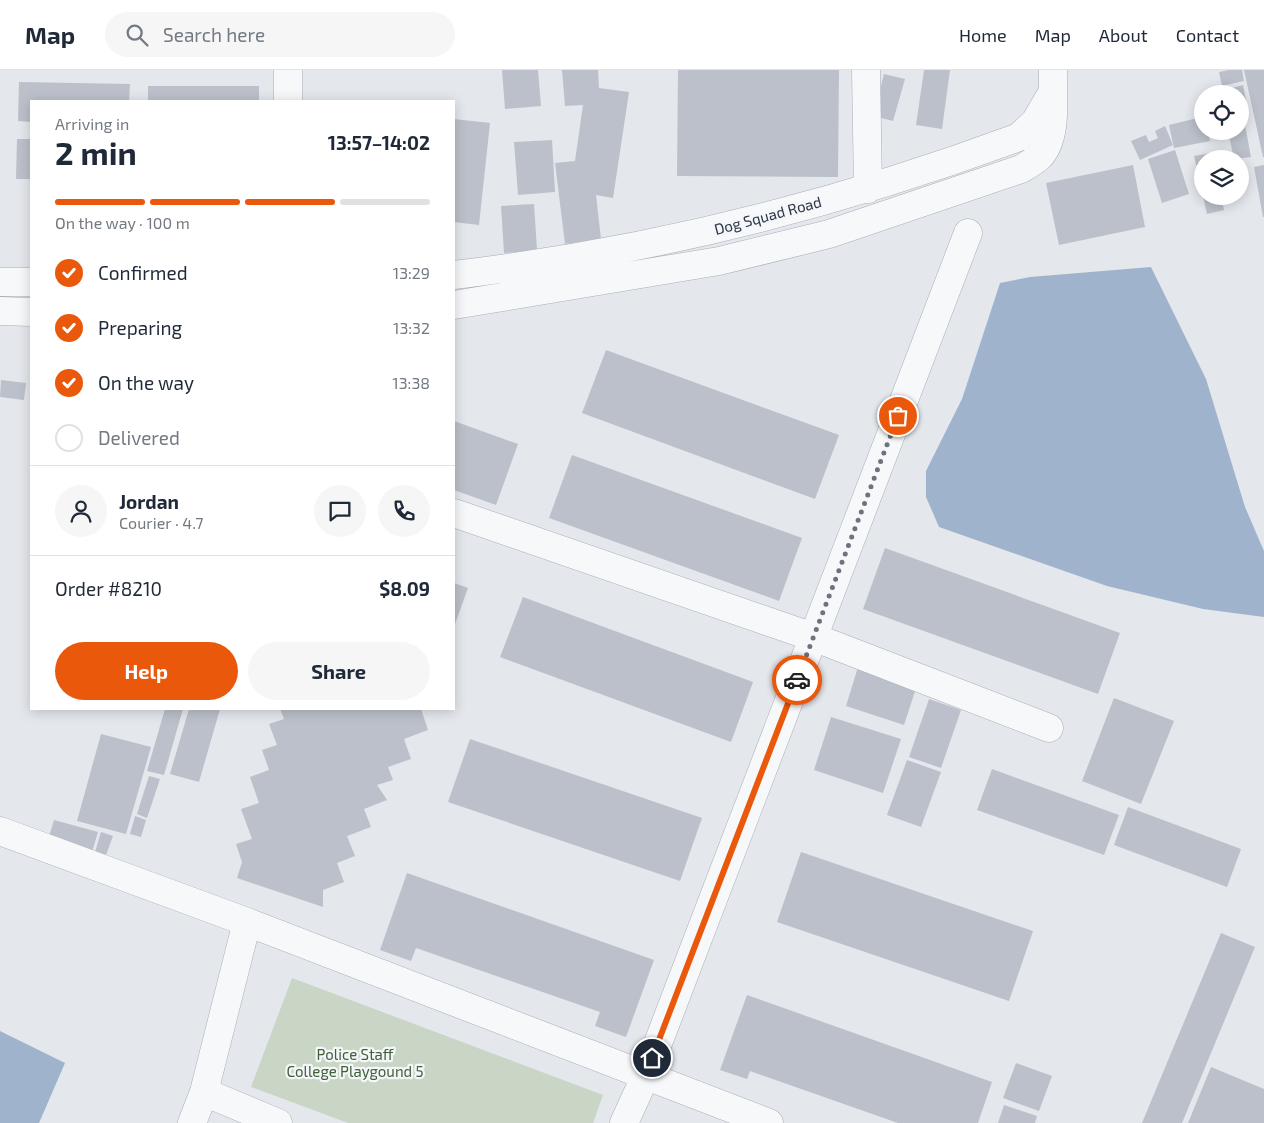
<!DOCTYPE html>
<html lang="en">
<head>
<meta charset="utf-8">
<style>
	:root { --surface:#fff; --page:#f6f6f7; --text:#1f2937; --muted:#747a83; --line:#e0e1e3; --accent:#ea580c }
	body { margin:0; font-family:"Exo 2",sans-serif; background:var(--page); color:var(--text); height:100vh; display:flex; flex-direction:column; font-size:19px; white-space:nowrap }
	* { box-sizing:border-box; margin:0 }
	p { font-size:16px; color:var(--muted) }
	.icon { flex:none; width:28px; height:28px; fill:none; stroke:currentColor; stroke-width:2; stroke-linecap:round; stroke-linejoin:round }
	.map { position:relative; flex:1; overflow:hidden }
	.details { position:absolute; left:30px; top:30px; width:425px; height:610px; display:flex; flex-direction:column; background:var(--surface); border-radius:0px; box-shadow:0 2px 12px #0003 }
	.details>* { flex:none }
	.controls { position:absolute; left:1194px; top:15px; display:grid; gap:10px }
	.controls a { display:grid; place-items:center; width:55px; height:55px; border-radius:50%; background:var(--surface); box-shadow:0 2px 12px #0003; font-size:25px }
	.pin { position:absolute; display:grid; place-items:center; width:42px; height:42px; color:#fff; margin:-21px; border:2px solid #fff; border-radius:50%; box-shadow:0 1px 5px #0007 }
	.courier { position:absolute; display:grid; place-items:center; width:50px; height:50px; margin:-25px; border:4px solid #ea580c; border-radius:50%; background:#fff; color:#222; box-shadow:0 1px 6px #0007 }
	.headline em { font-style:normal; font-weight:700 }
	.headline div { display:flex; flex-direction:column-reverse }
	.headline { display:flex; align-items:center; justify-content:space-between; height:85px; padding:0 25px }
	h1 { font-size:32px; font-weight:700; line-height:38px }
	.bar { display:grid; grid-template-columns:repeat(4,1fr); gap:8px 5px; align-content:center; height:60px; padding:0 25px }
	.bar i { height:6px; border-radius:4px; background:var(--line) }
	.bar .current { background:var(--accent) }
	.bar p { grid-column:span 4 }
	.line { display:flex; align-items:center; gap:12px; padding:0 25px; border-top:1px solid var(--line) }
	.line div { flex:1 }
	.round { display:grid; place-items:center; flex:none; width:52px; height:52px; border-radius:26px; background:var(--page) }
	ol { padding:0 25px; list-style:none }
	li { display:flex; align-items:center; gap:15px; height:55px }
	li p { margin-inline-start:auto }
	li .icon { padding:5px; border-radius:50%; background:var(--accent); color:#fff; stroke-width:4 }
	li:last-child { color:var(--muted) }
	li i { width:28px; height:28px; border:2px solid var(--line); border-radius:50% }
	.cta { display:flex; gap:10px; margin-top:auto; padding:10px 25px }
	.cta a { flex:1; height:58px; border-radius:30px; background:var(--accent); color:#fff; font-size:20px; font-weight:700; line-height:58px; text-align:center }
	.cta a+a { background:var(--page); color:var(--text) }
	header { display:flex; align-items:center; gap:30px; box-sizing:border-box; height:70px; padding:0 25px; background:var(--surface); border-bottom:1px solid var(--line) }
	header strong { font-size:24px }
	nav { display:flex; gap:28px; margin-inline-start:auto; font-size:18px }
	.search { width:350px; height:45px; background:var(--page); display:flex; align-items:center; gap:12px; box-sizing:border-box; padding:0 18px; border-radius:28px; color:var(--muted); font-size:19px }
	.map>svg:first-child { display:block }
</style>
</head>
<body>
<header>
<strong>Map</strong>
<div class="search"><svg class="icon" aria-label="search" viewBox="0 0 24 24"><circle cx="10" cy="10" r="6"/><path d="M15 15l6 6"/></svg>Search here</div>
<nav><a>Home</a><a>Map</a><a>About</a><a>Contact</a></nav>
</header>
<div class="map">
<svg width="1264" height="1053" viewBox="0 0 1264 1053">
	<rect width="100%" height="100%" fill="#e4e7ec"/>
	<path fill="#c9d6c5" d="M 292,908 L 603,1025 L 593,1053 L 348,1053 L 251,1017 Z"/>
	<path fill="#9fb4cc" d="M 1151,197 L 1206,309 L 1245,437 L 1264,481 L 1264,547 L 1203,539 L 1107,516 L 939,457 L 926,427 L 926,401 L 962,329 L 1000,213 L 1030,207 Z
		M 0,961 L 65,993 L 39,1053 L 0,1053 Z"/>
	<path fill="#bbc0ca" d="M 502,0 L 538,0 L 541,36 L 505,39 Z
		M 562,0 L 598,0 L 599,18 L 629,22 L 613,128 L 596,125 L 601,169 L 565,174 L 555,93 L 575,91 L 583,35 L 565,36 Z
		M 678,0 L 839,0 L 838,107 L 677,106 Z
		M 924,0 L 950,0 L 942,59 L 916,55 Z
		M 1229,0 L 1242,0 L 1244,11 L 1222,16 L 1219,2 Z
		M 1244,0 L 1264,0 L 1264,87 L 1263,87 Z
		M 884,4 L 905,9 L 893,51 L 873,46 Z
		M 19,12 L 130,14 L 129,31 L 31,31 L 31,52 L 18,51 Z
		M 1243,15 L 1248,39 L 1240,41 L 1240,24 L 1210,24 Z
		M 148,16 L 259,16 L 259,31 L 148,31 Z
		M 1202,47 L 1202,61 L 1208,61 L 1210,71 L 1174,78 L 1169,55 Z
		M 454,49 L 490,53 L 479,155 L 454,152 Z
		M 1245,55 L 1251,87 L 1234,89 L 1228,61 L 1240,61 L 1240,56 Z
		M 1165,56 L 1173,75 L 1140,90 L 1131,71 L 1146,65 L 1149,72 L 1158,68 L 1155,61 Z
		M 17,69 L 31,69 L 31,109 L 16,109 Z
		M 552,70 L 555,122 L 518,125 L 514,72 Z
		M 1175,80 L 1189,124 L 1162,133 L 1148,89 Z
		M 1211,83 L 1213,89 L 1202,89 L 1202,120 L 1194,86 Z
		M 1133,95 L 1145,157 L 1059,175 L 1046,113 Z
		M 1264,95 L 1264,147 L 1263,147 L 1254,97 Z
		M 1203,126 L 1221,126 L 1224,140 L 1207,144 Z
		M 534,134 L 537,180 L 504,183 L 501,136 Z
		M 606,280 L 839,365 L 815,429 L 582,343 Z
		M 1,310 L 26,313 L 24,330 L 0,327 Z
		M 454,351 L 518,374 L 496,435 L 454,420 Z
		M 572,385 L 802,468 L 779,531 L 549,448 Z
		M 885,478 L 1120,563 L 1098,624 L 863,539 Z
		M 454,513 L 468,518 L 454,557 Z
		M 523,527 L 753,612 L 731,672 L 500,587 Z
		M 858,597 L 917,615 L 904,655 L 846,636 Z
		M 1114,628 L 1174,651 L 1141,734 L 1082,711 Z
		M 929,629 L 961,640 L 941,698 L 909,687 Z
		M 165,639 L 183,639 L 164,705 L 147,701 Z
		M 189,639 L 220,639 L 199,712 L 170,704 Z
		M 280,639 L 421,639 L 428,660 L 404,669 L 411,689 L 388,697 L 393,710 L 377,715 L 387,730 L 364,739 L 371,757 L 347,766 L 355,786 L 337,793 L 344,812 L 323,820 L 323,837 L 237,808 L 242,792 L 236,774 L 252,769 L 241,739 L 259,733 L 250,707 L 269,700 L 262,680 L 277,675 L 269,654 L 284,649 Z
		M 831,647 L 901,669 L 883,723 L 814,700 Z
		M 101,664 L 151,677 L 126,764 L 77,751 Z
		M 470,669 L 702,748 L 680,811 L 448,732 Z
		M 907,690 L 941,702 L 921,757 L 887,745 Z
		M 992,699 L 1119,745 L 1104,785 L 977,740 Z
		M 149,706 L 160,709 L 147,748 L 137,744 Z
		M 1128,737 L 1241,779 L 1227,817 L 1114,775 Z
		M 135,746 L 146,750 L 141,767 L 130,764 Z
		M 54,750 L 98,762 L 92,782 L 48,770 Z
		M 101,762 L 113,766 L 106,785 L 95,782 Z
		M 801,782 L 1033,861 L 1009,931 L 777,852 Z
		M 407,803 L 654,890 L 626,967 L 595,956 L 600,942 L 416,878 L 411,891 L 380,880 Z
		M 1221,863 L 1255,877 L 1182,1053 L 1142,1053 Z
		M 747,925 L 992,1012 L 978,1053 L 898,1053 L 750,1001 L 747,1009 L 720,1000 Z
		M 1016,993 L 1052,1006 L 1039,1041 L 1003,1028 Z
		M 1211,997 L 1264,1019 L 1264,1053 L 1188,1053 Z
		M 1004,1035 L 1037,1046 L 1035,1053 L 998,1053 Z"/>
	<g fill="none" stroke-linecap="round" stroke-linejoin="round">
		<defs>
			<path id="minor" d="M 288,0 L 288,31
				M 866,0 L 868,119
				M 454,205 C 647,182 836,135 1019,67 L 1035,52 L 1052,23
				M 0,212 L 31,212
				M 454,235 L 719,191 L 829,164 L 1021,99 C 1026,96 1033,92 1038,88 C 1059,69 1052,26 1053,0
				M 0,241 L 31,242
				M 454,443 L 813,567 L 1049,658
				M 0,761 L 247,852 L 769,1053
				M 204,1022 L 247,852
				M 192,1053 L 204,1022 L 278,1053
				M 624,1053 L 645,1007 L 968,163"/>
		</defs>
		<use href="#minor" stroke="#a9aeb7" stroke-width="29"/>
		<use href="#minor" stroke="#f7f8fa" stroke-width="28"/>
	</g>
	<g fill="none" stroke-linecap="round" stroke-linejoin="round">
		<path stroke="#6c737f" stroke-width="5" stroke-dasharray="0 9" d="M 797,610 L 898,346"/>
		<path stroke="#ea580c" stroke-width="6" d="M 652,988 L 797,610"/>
	</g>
	<g text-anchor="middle" stroke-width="4.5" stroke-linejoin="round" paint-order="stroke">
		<g font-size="15" fill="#2b3445" stroke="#f4f6f9">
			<text transform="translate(768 146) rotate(-15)" y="5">Dog Squad Road</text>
		</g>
		<g font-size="15" fill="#3f6138" stroke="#f4f6f9">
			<text x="355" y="990">Police Staff<tspan x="355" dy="17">College Playgound 5</tspan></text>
		</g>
	</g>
</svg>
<div class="controls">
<a><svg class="icon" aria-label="locate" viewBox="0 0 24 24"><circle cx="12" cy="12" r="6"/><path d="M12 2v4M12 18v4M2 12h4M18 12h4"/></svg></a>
<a><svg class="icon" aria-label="layers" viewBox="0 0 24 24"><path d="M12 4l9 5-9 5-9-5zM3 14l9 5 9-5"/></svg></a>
</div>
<div class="pin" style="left:898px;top:346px;background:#ea580c"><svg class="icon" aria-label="bag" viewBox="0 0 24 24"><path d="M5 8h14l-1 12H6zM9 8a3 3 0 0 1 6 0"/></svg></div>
<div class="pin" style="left:652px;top:988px;background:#1f2937"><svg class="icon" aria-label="home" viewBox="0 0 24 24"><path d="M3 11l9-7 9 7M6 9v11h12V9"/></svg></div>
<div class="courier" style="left:797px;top:610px"><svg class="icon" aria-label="car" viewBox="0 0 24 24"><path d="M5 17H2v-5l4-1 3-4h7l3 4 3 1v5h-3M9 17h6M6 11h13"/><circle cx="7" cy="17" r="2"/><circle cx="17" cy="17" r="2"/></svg></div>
<section class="details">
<div class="headline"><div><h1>2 min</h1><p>Arriving in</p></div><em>13:57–14:02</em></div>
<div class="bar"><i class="current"></i><i class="current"></i><i class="current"></i><i></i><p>On the way · 100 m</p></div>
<ol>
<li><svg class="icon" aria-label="check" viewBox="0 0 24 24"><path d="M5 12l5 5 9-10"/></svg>Confirmed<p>13:29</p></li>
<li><svg class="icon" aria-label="check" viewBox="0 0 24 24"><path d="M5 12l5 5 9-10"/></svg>Preparing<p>13:32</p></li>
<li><svg class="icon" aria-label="check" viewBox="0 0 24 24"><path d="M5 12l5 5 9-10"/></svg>On the way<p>13:38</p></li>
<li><i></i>Delivered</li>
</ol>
<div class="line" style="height:90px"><a class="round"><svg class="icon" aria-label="person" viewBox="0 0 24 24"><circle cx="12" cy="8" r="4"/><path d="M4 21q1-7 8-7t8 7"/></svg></a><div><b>Jordan</b><p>Courier · 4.7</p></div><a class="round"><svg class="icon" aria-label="chat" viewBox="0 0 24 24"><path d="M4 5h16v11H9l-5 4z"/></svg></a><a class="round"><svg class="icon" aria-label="phone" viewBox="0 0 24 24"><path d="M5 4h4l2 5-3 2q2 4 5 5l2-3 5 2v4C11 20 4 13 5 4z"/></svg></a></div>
<div class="line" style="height:65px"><div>Order #8210</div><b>$8.09</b></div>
<div class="cta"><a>Help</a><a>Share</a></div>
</section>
</div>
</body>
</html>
